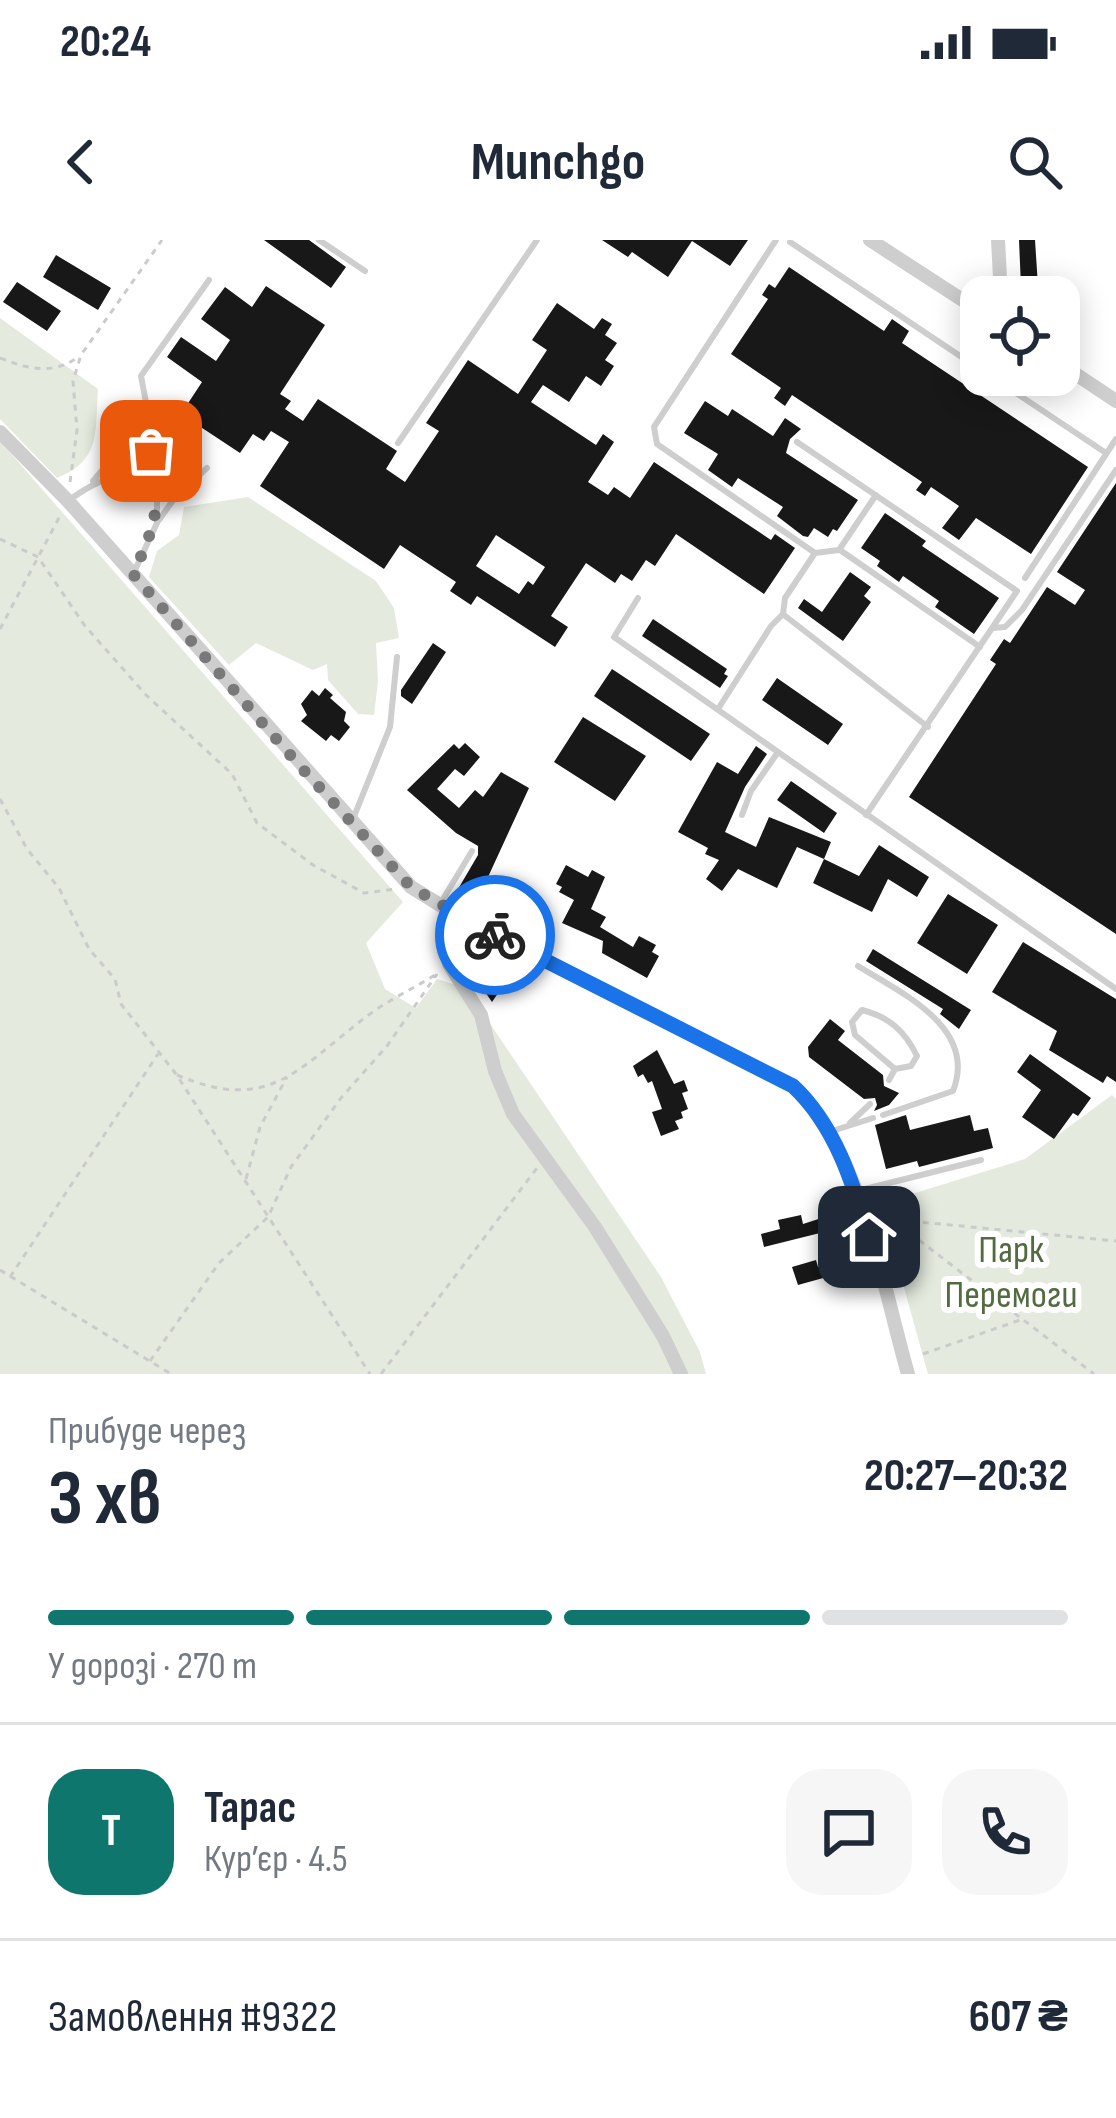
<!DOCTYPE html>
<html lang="uk">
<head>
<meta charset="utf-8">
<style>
	:root { --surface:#fff; --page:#f6f6f7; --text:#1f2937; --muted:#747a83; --line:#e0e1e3; --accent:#0f766e }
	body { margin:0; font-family:"Sofia Sans Condensed",sans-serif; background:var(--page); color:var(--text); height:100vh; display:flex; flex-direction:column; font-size:45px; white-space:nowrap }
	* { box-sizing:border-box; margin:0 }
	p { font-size:39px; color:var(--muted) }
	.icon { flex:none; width:66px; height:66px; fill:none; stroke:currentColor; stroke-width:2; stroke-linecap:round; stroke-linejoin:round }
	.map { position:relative; height:1134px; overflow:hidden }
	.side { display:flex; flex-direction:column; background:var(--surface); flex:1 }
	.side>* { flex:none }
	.fabs { position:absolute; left:960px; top:36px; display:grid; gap:24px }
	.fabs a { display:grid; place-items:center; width:120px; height:120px; border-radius:24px; background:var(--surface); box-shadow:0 6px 30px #0003; font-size:60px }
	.pin { position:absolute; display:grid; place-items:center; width:102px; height:102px; color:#fff; margin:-51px; border-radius:24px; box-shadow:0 6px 18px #0006 }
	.courier { position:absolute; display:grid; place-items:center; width:120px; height:120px; margin:-60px; border:9px solid #1a73e8; border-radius:50%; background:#fff; color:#222; box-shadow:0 3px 15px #0007 }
	.overview em { font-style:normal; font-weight:700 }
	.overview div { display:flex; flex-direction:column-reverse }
	.overview { display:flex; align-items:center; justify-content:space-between; height:204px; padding:0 48px }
	h1 { font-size:78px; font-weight:700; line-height:90px }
	.bar { display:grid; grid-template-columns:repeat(4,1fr); gap:18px 12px; align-content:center; height:144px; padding:0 48px }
	.bar i { height:15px; border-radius:9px; background:var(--line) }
	.bar .active { background:var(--accent) }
	.bar p { grid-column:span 4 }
	.line { display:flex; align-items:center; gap:30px; padding:0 48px; border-top:3px solid var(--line) }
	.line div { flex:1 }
	.round { display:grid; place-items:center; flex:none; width:126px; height:126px; border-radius:36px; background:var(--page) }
	.status { display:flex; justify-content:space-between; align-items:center; height:84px; padding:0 60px; background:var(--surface); direction:ltr }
	.status svg { height:33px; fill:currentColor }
	header { display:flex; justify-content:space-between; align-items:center; height:156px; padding:0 48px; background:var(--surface); font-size:54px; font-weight:700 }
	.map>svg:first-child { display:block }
</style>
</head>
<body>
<div class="status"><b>20:24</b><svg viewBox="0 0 49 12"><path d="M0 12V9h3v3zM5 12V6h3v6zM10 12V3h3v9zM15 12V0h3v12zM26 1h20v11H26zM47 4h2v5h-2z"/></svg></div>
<header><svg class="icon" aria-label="back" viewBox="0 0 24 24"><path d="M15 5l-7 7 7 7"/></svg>Munchgo<svg class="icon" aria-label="search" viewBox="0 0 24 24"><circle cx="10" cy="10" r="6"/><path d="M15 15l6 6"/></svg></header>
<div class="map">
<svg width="1116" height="1134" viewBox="0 0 1116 1134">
	<rect width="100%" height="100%" fill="#fff"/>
	<path fill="#e4eade" d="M 0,78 L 98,149 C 95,191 102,220 57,238 L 0,179 Z
		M 0,201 L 403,662 L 366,703 L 385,749 L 416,768 L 437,739 L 466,748 L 661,1037 L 700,1112 L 706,1134 L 0,1134 Z
		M 248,257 L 376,341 L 394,368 L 399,398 L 376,403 L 378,442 L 374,475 L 358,474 L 328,440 L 327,424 L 313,430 L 256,403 L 229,425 L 149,337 L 157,311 L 179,295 L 184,267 Z
		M 1112,855 L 1116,859 L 1116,1134 L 928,1134 L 878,954 L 902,957 L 1025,919 Z"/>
	<path fill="#181818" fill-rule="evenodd" d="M 264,0 L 309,0 L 346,27 L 331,48 Z
		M 602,0 L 748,0 L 730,26 L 692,1 L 668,37 L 632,12 L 628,17 Z
		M 1019,0 L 1035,0 L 1038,46 L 1021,47 Z
		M 56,15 L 111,48 L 98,70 L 43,37 Z
		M 789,27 L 884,91 L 892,79 L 909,91 L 902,103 L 1088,227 L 1031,314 L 976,278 L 959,300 L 942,288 L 959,266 L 931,247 L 925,256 L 916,250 L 922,242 L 792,155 L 785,166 L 774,158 L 781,148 L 731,114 L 768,59 L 762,55 L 769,44 L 775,48 Z
		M 17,42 L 61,71 L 47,91 L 3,62 Z
		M 266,46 L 325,85 L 280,154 L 291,161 L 285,169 L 303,181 L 318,159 L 397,211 L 386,229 L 405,242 L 439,191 L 426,183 L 468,120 L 518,154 L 547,110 L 532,100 L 557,63 L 594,89 L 602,78 L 612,84 L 605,95 L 617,103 L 605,120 L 614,126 L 601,146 L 586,136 L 569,162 L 543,145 L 531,162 L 596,205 L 603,194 L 614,202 L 588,242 L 608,255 L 614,247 L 630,258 L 654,222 L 771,300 L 775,294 L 795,308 L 764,354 L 676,294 L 655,326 L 646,320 L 632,341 L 621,334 L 615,343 L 586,323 L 551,376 L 568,387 L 555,407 L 477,356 L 471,365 L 450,351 L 456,342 L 400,305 L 384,329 L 260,246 L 289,202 L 271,191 L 264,201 L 253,194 L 240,213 L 181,174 L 202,142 L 167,117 L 181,97 L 216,121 L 230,100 L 201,79 L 225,47 L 252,67 ZM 496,295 L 545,327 L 533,345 L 528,341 L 519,354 L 476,326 Z
		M 705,161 L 728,176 L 732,169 L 773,196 L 785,178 L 801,189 L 790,199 L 786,213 L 858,260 L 837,291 L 833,289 L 828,297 L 814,288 L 808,297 L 803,296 L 777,276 L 783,267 L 738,238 L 732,247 L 708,230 L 718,214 L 684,193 Z
		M 1116,243 L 1116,694 L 909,557 L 996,424 L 990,420 L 1004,399 L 1010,403 L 1047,347 L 1075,365 L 1085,350 L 1057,332 Z
		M 885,273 L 926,301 L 922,306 L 999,358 L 974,394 L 935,367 L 939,361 L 903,336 L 899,342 L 877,326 L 880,321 L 861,308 Z
		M 850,332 L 871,347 L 864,356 L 871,362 L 843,401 L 798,368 L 804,359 L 822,372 Z
		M 653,379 L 727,429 L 724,434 L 728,436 L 720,448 L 642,396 Z
		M 433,403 L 446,412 L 412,464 L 401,456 L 401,450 Z
		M 612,429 L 710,494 L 691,521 L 594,456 Z
		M 777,438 L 843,484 L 828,505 L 762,460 Z
		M 325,448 L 333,455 L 330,458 L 346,472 L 344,481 L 350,487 L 339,501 L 331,495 L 326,501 L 301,481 L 307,475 L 301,464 L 312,450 L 319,456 Z
		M 583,477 L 646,516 L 615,561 L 554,522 Z
		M 465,503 L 480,517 L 464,536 L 455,529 L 437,549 L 459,568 L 475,550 L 483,557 L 501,532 L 529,548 L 488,637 L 508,648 L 502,661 L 492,656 L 485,670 L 454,656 L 478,615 L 478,606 L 456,593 L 407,550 L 454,504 L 459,509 Z
		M 756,506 L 767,514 L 745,547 L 725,592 L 756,607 L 769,577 L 831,602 L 824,619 L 797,607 L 777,648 L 738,629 L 722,651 L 706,639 L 719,620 L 705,614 L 708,608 L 678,592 L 717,522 L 738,534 Z
		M 791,541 L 837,573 L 824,593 L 777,560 Z
		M 879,605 L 929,637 L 917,657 L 888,639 L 872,672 L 813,643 L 824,619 L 859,636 Z
		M 566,625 L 588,637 L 592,630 L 605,637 L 591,669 L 606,677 L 600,687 L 633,707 L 639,696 L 656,705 L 652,712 L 659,716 L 647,738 L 602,713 L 603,701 L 562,683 L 574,660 L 559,652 L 562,647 L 556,644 Z
		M 948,654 L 998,685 L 967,734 L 917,703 Z
		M 1023,702 L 1116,759 L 1116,842 L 1107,836 L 1103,843 L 1049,810 L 1057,791 L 992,752 Z
		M 873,709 L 971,770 L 959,789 L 940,774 L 943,769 L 866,721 Z
		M 485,713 L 515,728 L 492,762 L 477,740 Z
		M 830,779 L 845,791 L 838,800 L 883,835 L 884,846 L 899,853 L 889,865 L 874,871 L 877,865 L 875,858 L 864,859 L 809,817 L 808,807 Z
		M 657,810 L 674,844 L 684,840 L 688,851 L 682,853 L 688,869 L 681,872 L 683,878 L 675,881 L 679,889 L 661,896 L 652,872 L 662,869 L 652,841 L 648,843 L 643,834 L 638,837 L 633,826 Z
		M 1030,814 L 1091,858 L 1078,876 L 1073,873 L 1054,899 L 1022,877 L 1041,850 L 1017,832 Z
		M 906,875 L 910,890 L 970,875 L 974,891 L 988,888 L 993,908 L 919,927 L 917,921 L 886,929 L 875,885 Z
		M 801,975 L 803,984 L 831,975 L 836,989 L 764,1007 L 761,994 L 780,989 L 778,980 Z
		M 816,1020 L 818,1027 L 844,1021 L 849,1039 L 837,1043 L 834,1035 L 798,1045 L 792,1027 Z"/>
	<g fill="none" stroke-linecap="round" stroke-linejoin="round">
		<path stroke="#cbcbcb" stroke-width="3" stroke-dasharray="6 6" stroke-linecap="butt" d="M 0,118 C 28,129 51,135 77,118
			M 70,242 L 77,190 L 73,141 L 81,115 L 162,0
			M 0,299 L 38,317 L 85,386 L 146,455 L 232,534 L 257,583 L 313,625 L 364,653 L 396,649
			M 0,389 L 61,274
			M 0,559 L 27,609 L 59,648 L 89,709 L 115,739 L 121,764 L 176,834 L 370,1134
			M 177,835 C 267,873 295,832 362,780 C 384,762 411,750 435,735
			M 246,939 L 260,887 L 287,837
			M 881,971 L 1094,1134
			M 899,980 L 1116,1001
			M 891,1003 L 919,1000
			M 0,1030 L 171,1134
			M 10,1037 L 158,814
			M 923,1114 L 1020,1080
			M 150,1121 L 219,1023 L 268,977 L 291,927 L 341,858 L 387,806 L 437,734
			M 381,1134 L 537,928"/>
		<path stroke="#cecece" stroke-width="6" d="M 319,0 L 365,31
			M 776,0 L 654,187 L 657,204 L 815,313
			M 790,2 L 981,130
			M 989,135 L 1106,213
			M 145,180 L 148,173 L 141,136 L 209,40
			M 797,202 L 1017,351 L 866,575
			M 398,203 L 537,0
			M 93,241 L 145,180 L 157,241
			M 68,261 C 102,236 116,233 157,242 L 157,283 L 135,330
			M 159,280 L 176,256 L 207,228
			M 840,310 L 980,407
			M 1025,338 L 1116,199
			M 638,358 L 614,397 L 1116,749
			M 784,375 L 928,487
			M 993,388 L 1005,387 L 1022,370 L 1116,230
			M 718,469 L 771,386 L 783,374 L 785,358 L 815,313 L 839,310 L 876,255
			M 742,575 L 751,551 L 778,512
			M 353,579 L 390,487 L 397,417
			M 440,664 L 472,611
			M 858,726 C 901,753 978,787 953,851 L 883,875
			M 889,840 L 895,829 L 855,795 L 852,782 L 862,770 C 889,777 905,791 917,816 L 911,826 L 895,829
			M 850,883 L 870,864
			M 829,892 L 873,878
			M 857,951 L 981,920"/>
		<path stroke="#cecece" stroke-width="14" d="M 870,0 L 981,72
			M 998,0 L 1001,57
			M 1059,123 L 1116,161
			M 0,192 L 68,261 L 411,647 L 461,678 L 793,846 C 862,912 882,1044 908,1134
			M 461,678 L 449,724 L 481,775 L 495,831 L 513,874 L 595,987 L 663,1096 L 681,1134"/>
	</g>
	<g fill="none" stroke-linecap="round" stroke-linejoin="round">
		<path stroke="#797979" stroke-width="12" stroke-dasharray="0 21.6" d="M 151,211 C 161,268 157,282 133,334 L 298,524 L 411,647 L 495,695"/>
		<path stroke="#1a73e8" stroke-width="15" d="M 495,695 L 793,846 C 835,885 853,943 869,997"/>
	</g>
	<g text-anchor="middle" stroke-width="12" stroke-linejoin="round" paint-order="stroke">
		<g font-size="39" fill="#536b41" stroke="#fff">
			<text x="1011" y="1022">Парк<tspan x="1011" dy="45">Перемоги</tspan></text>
		</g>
	</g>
</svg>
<div class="fabs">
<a><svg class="icon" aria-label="locate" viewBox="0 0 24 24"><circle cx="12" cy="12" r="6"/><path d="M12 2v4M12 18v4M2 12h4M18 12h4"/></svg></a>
</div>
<div class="pin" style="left:151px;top:211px;background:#ea580c"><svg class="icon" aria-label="bag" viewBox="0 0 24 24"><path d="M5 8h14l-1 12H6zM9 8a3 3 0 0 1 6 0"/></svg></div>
<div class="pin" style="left:869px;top:997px;background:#1f2937"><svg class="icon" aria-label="home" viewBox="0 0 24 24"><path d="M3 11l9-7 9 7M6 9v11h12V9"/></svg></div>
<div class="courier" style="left:495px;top:695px"><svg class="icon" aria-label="bike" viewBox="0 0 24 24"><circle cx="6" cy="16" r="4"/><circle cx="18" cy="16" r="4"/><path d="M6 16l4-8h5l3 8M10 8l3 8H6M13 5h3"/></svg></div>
</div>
<section class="side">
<div class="overview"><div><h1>3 хв</h1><p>Прибуде через</p></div><em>20:27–20:32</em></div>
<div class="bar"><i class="active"></i><i class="active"></i><i class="active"></i><i></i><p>У дорозі · 270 m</p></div>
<div class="line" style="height:216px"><b class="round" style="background:var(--accent);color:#fff">Т</b><div><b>Тарас</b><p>Кур’єр · 4.5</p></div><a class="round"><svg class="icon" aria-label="chat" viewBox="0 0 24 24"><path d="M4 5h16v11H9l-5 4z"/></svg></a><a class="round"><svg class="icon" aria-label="phone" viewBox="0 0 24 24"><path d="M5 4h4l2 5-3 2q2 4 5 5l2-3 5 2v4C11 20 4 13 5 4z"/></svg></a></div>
<div class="line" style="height:156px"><div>Замовлення #9322</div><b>607 ₴</b></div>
</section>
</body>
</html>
